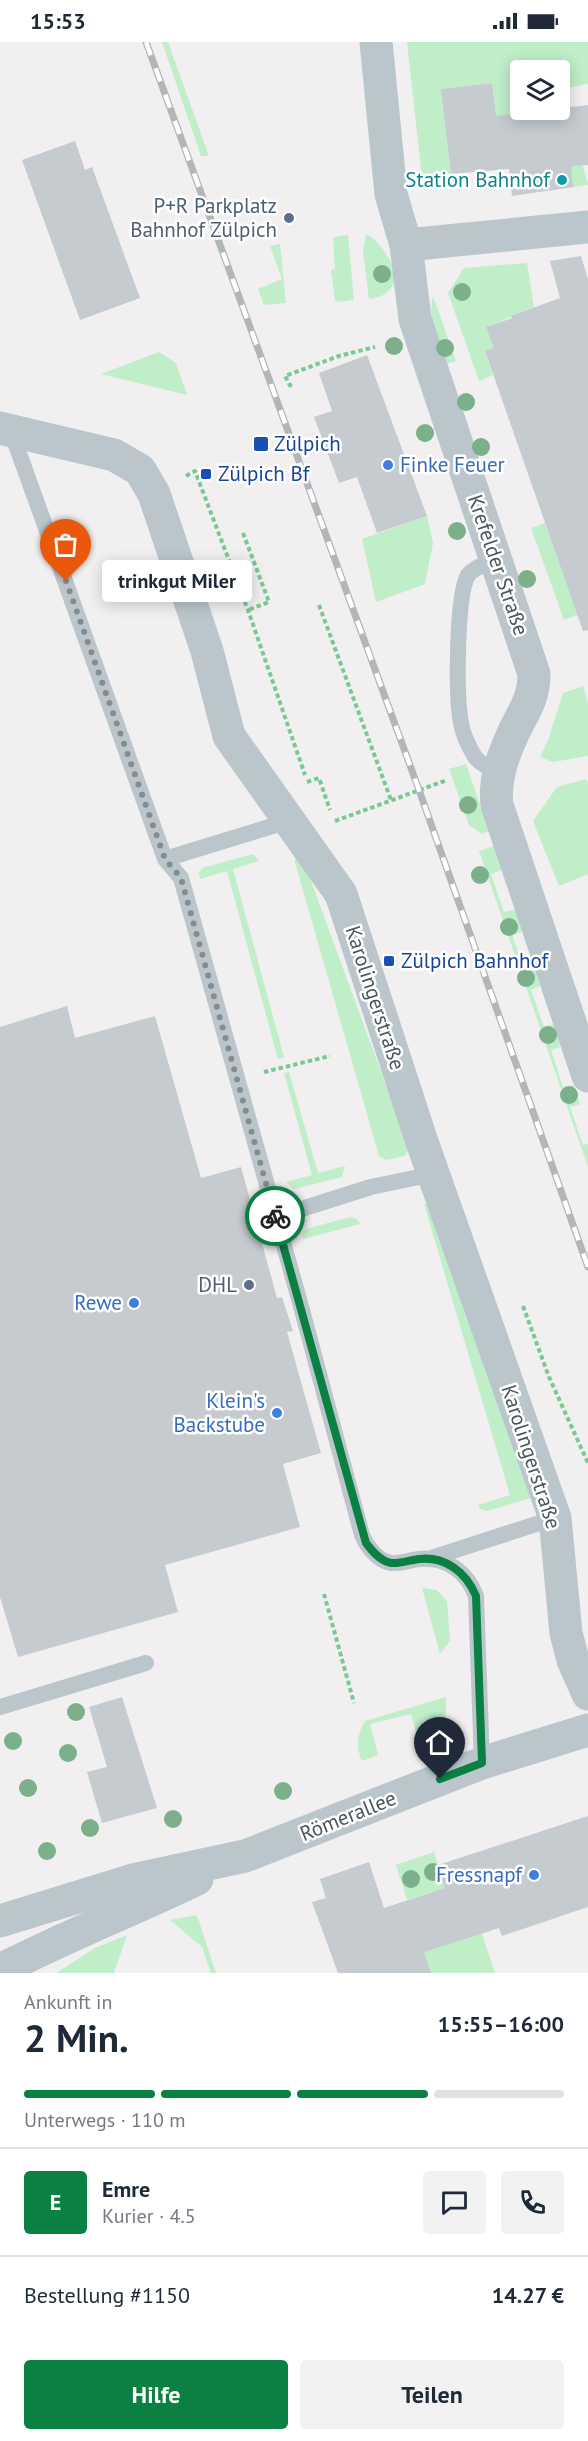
<!DOCTYPE html>
<html lang="de">
<head>
<meta charset="utf-8">
<style>
	:root { --surface:#fff; --page:#f2f2f3; --text:#1f2937; --muted:#747a83; --line:#e0e1e3; --accent:#0b8043 }
	body { margin:0; font-family:"PT Sans",sans-serif; background:var(--page); color:var(--text); height:100vh; display:flex; flex-direction:column; font-size:22px; white-space:nowrap }
	* { box-sizing:border-box; margin:0 }
	p { font-size:20px; color:var(--muted) }
	.icon { flex:none; width:33px; height:33px; fill:none; stroke:currentColor; stroke-width:2; stroke-linecap:round; stroke-linejoin:round }
	.map { position:relative; height:1931px; overflow:hidden }
	.details { display:flex; flex-direction:column; background:var(--surface); flex:1 }
	.details>* { flex:none }
	.buttons { position:absolute; left:510px; top:18px; display:grid; gap:12px }
	.buttons a { display:grid; place-items:center; width:60px; height:60px; border-radius:6px; background:var(--surface); box-shadow:0 3px 15px #0003; font-size:30px }
	.pin { position:absolute; display:grid; place-items:center; width:51px; height:51px; color:#fff; margin:-62px -26px; border-radius:50% 50% 50% 0; rotate:-45deg; box-shadow:0 0 6px #0007 }
	.pin .icon { rotate:45deg }
	.courier { position:absolute; display:grid; place-items:center; width:60px; height:60px; margin:-30px; border:4px solid #0b8043; border-radius:50%; background:#fff; color:#222; box-shadow:0 2px 8px #0007 }
	.bubble { position:absolute; height:42px; border-radius:6px; background:var(--surface); box-shadow:0 3px 15px #0003; font-size:20px; font-weight:700; line-height:42px; text-align:center }
	.summary em { font-style:normal; font-weight:700 }
	.summary div { display:flex; flex-direction:column-reverse }
	.summary { display:flex; align-items:center; justify-content:space-between; height:102px; padding:0 24px }
	h1 { font-size:39px; font-weight:700; line-height:45px }
	.bar { display:grid; grid-template-columns:repeat(4,1fr); gap:9px 6px; align-content:center; height:72px; padding:0 24px }
	.bar i { height:8px; border-radius:4px; background:var(--line) }
	.bar .selected { background:var(--accent) }
	.bar p { grid-column:span 4 }
	.line { display:flex; align-items:center; gap:15px; padding:0 24px; border-top:2px solid var(--line) }
	.line div { flex:1 }
	.round { display:grid; place-items:center; flex:none; width:63px; height:63px; border-radius:6px; background:var(--page) }
	.primary-button { display:flex; gap:12px; margin-top:auto; padding:12px 24px }
	.primary-button a { flex:1; height:69px; border-radius:6px; background:var(--accent); color:#fff; font-size:24px; font-weight:700; line-height:69px; text-align:center }
	.primary-button a+a { background:var(--page); color:var(--text) }
	.status { display:flex; justify-content:space-between; align-items:center; height:42px; padding:0 30px; background:var(--surface); direction:ltr }
	.status svg { height:16px; fill:currentColor }
	.map>svg:first-child { display:block }
</style>
</head>
<body>
<div class="status"><b>15:53</b><svg viewBox="0 0 49 12"><path d="M0 12V9h3v3zM5 12V6h3v6zM10 12V3h3v9zM15 12V0h3v12zM26 1h20v11H26zM47 4h2v5h-2z"/></svg></div>
<div class="map">
<svg width="588" height="1931" viewBox="0 0 588 1931">
	<rect width="100%" height="100%" fill="#f2eff0"/>
	<path fill="#bfeec9" fill-rule="evenodd" d="M 162,0 L 168,0 L 209,114 L 201,114 Z
		M 407,0 L 588,0 L 588,42 L 562,47 L 588,143 L 553,148 L 496,74 L 492,41 L 442,47 L 451,132 L 422,135 ZM 520,28 L 560,28 L 560,68 L 520,68 Z
		M 366,192 C 382,201 391,218 397,235 C 391,249 384,256 369,257 L 363,209 Z
		M 348,193 L 354,258 L 338,260 L 335,258 L 331,228 L 335,226 L 333,195 Z
		M 280,202 L 286,261 L 264,263 L 258,247 L 282,237 L 270,204 Z
		M 527,221 L 534,265 L 487,285 L 494,306 L 485,310 L 493,333 L 479,339 L 448,251 L 464,226 Z
		M 433,254 L 456,319 L 445,322 C 437,300 427,278 433,254 Z
		M 159,310 L 176,321 L 187,353 L 101,332 Z
		M 427,474 L 433,501 L 425,542 L 376,560 L 362,497 Z
		M 545,481 L 578,573 L 564,578 L 531,486 Z
		M 583,644 L 588,662 L 588,714 L 553,720 L 540,715 L 548,698 L 563,651 Z
		M 466,722 L 489,789 L 482,792 L 469,783 L 449,727 Z
		M 586,737 L 588,742 L 588,832 L 559,844 L 533,779 L 557,745 Z
		M 494,804 L 502,828 L 491,832 L 504,870 L 516,867 L 522,890 L 512,893 L 526,931 L 535,928 L 540,944 L 531,948 L 544,985 L 554,982 L 560,1005 L 551,1008 L 563,1045 L 574,1043 L 580,1062 L 570,1065 L 583,1103 L 588,1102 L 588,1125 L 479,809 Z
		M 253,812 L 259,819 L 233,827 L 284,1015 L 278,1017 L 227,829 L 200,837 L 199,831 L 202,826 Z
		M 294,817 L 304,820 L 409,1106 L 405,1114 L 386,1118 L 379,1114 Z
		M 289,1030 L 318,1131 L 345,1124 L 342,1135 L 294,1147 L 286,1140 L 312,1133 L 284,1031 Z
		M 424,1162 L 429,1162 L 532,1455 L 528,1457 L 487,1469 L 480,1467 L 478,1463 L 510,1453 Z
		M 350,1175 L 357,1177 L 360,1182 L 303,1197 L 303,1192 L 306,1187 Z
		M 422,1546 L 437,1548 L 447,1559 L 450,1599 L 440,1612 Z
		M 446,1655 C 447,1667 445,1690 433,1696 C 429,1698 423,1699 419,1700 L 411,1672 L 370,1682 L 378,1713 L 362,1719 C 356,1705 357,1692 365,1679 Z
		M 434,1810 L 443,1838 L 465,1841 L 495,1931 L 417,1931 L 429,1927 L 424,1910 L 449,1845 L 407,1858 L 396,1823 Z
		M 197,1873 L 216,1931 L 211,1931 L 202,1905 L 170,1878 Z
		M 127,1893 L 114,1931 L 56,1931 L 95,1906 Z"/>
	<path fill="#c6cbcf" d="M 492,41 L 496,74 L 588,63 L 588,123 L 571,124 L 573,145 L 512,154 L 509,127 L 451,132 L 441,47 Z
		M 75,99 L 85,128 L 92,125 L 140,256 L 80,278 L 22,118 Z
		M 581,214 L 588,237 L 588,588 L 583,589 L 485,309 L 494,306 L 486,285 L 512,276 L 511,274 L 560,256 L 550,219 Z
		M 367,313 L 427,474 L 377,491 L 357,435 L 339,441 L 314,375 L 332,369 L 319,331 Z
		M 67,964 L 75,996 L 155,974 L 201,1136 L 241,1125 L 277,1256 L 282,1255 L 293,1289 L 287,1290 L 321,1411 L 283,1422 L 300,1485 L 165,1523 L 178,1570 L 18,1615 L 0,1555 L 0,985 Z
		M 122,1655 L 157,1766 L 102,1781 L 87,1730 L 107,1725 L 89,1665 Z
		M 588,1774 L 588,1865 L 502,1894 L 499,1886 L 424,1910 L 431,1931 L 338,1931 L 312,1860 L 326,1856 L 320,1837 L 369,1820 L 384,1866 L 445,1846 L 438,1823 Z"/>
	<g fill="none" stroke-linecap="round" stroke-linejoin="round">
		<path stroke="#78ca93" stroke-width="4" stroke-dasharray="4.5 3" stroke-linecap="butt" d="M 291,345 L 285,334 L 339,314 L 375,305
			M 186,434 L 195,429 L 248,568 L 305,733
			M 243,491 L 269,560 L 248,568
			M 319,563 L 391,758
			M 307,740 L 319,736 L 330,768
			M 335,779 L 447,738
			M 264,1030 L 330,1014
			M 523,1264 L 549,1335 L 588,1421
			M 324,1552 L 354,1661"/>
		<path stroke="#bbc6cc" stroke-width="16" d="M 11,389 L 165,817 L 181,836 L 302,1268 L 362,1493 C 367,1505 378,1519 391,1521 C 401,1522 410,1518 419,1517 C 446,1514 467,1530 476,1554 L 482,1721
			M 496,517 C 488,521 473,526 468,533 C 456,554 456,656 461,681 C 463,693 469,705 475,715 C 480,722 491,727 498,731
			M 165,817 L 289,779
			M 276,1175 L 371,1145 L 433,1132
			M 431,1516 L 555,1476
			M 0,1665 L 146,1621"/>
		<path stroke="#bbc6cc" stroke-width="33" d="M 376,0 L 391,152 L 406,203 L 415,277 L 534,632 C 534,659 522,671 512,694 C 502,716 494,739 497,763 L 588,1034
			M 406,203 L 588,185
			M 0,386 L 114,413 L 140,428 L 154,452 L 207,609 L 229,694 L 341,852 L 422,1100 L 555,1476 L 566,1591 L 573,1618 L 588,1652"/>
		<path stroke="#bbc6cc" stroke-width="33" d="M 0,1879 L 133,1838 L 245,1814 L 482,1721 L 588,1688
			M 0,1928 C 65,1895 132,1868 197,1837"/>
		<defs>
			<path id="rail" d="M 146,0 L 419,748 L 588,1225"/>
		</defs>
		<use href="#rail" stroke="#b2b6b9" stroke-width="7"/>
		<use href="#rail" stroke="#fff" stroke-width="4.5" stroke-dasharray="14" stroke-linecap="butt"/>
	</g>
	<g fill="#7bb08b">
		<circle cx="382" cy="232" r="9"/>
		<circle cx="462" cy="250" r="9"/>
		<circle cx="394" cy="304" r="9"/>
		<circle cx="445" cy="306" r="9"/>
		<circle cx="466" cy="360" r="9"/>
		<circle cx="425" cy="391" r="9"/>
		<circle cx="481" cy="405" r="9"/>
		<circle cx="457" cy="489" r="9"/>
		<circle cx="527" cy="537" r="9"/>
		<circle cx="468" cy="763" r="9"/>
		<circle cx="480" cy="833" r="9"/>
		<circle cx="509" cy="885" r="9"/>
		<circle cx="526" cy="936" r="9"/>
		<circle cx="548" cy="993" r="9"/>
		<circle cx="569" cy="1053" r="9"/>
		<circle cx="76" cy="1670" r="9"/>
		<circle cx="13" cy="1699" r="9"/>
		<circle cx="68" cy="1711" r="9"/>
		<circle cx="28" cy="1746" r="9"/>
		<circle cx="283" cy="1749" r="9"/>
		<circle cx="173" cy="1777" r="9"/>
		<circle cx="90" cy="1786" r="9"/>
		<circle cx="47" cy="1809" r="9"/>
		<circle cx="433" cy="1830" r="9"/>
		<circle cx="411" cy="1837" r="9"/>
	</g>
	<g fill="none" stroke-linecap="round" stroke-linejoin="round">
		<path stroke="#848c90" stroke-width="6" stroke-dasharray="0 10.8" d="M 66,539 L 165,817 L 181,836 L 275,1174"/>
		<path stroke="#0b8043" stroke-width="8" d="M 275,1174 L 366,1501 C 372,1509 380,1519 391,1521 C 400,1522 410,1518 419,1517 C 445,1514 466,1530 476,1554 L 482,1721 L 440,1737"/>
	</g>
	<circle fill="#0f9aa8" stroke="#fff" stroke-width="2" cx="562" cy="138" r="6"/>
	<g fill="#5c6f8a" stroke="#fff" stroke-width="2">
		<circle cx="289" cy="176" r="6"/>
		<circle cx="249" cy="1243" r="6"/>
	</g>
	<g fill="#1a4fb4" stroke="#fff" stroke-width="2">
		<rect x="253" y="394" width="16" height="16" rx="3"/>
		<rect x="200" y="426" width="12" height="12" rx="3"/>
		<rect x="383" y="913" width="12" height="12" rx="3"/>
	</g>
	<g fill="#3f7fe0" stroke="#fff" stroke-width="2">
		<circle cx="388" cy="423" r="6"/>
		<circle cx="134" cy="1261" r="6"/>
		<circle cx="277" cy="1371" r="6"/>
		<circle cx="534" cy="1833" r="6"/>
	</g>
	<g text-anchor="middle" stroke-width="5" stroke-linejoin="round" paint-order="stroke">
		<g font-size="21" fill="#0d838f" stroke="#fff" text-anchor="end">
			<text x="550" y="145">Station Bahnhof</text>
		</g>
		<g font-size="21" fill="#4e5e75" stroke="#fff" text-anchor="end">
			<text x="277" y="171">P+R Parkplatz<tspan x="277" dy="24">Bahnhof Zülpich</tspan></text>
			<text x="237" y="1250">DHL</text>
		</g>
		<g font-size="21" fill="#164399" stroke="#fff" text-anchor="start">
			<text x="274" y="409">Zülpich</text>
			<text x="218" y="439">Zülpich Bf</text>
			<text x="401" y="926">Zülpich Bahnhof</text>
		</g>
		<g font-size="21" fill="#366cbe" stroke="#fff" text-anchor="end">
			<text x="400" y="430" text-anchor="start">Finke Feuer</text>
			<text x="122" y="1268">Rewe</text>
			<text x="265" y="1366">Klein's<tspan x="265" dy="24">Backstube</tspan></text>
			<text x="522" y="1840">Fressnapf</text>
		</g>
		<g font-size="21" fill="#48565c" stroke="#fff">
			<text transform="translate(498 523) rotate(71)" y="7">Krefelder Straße</text>
			<text transform="translate(375 956) rotate(72)" y="7">Karolingerstraße</text>
			<text transform="translate(531 1415) rotate(72)" y="7">Karolingerstraße</text>
			<text transform="translate(348 1774) rotate(-22)" y="7">Römerallee</text>
		</g>
	</g>
</svg>
<div class="buttons">
<a><svg class="icon" aria-label="layers" viewBox="0 0 24 24"><path d="M12 4l9 5-9 5-9-5zM3 14l9 5 9-5"/></svg></a>
</div>
<div class="pin" style="left:66px;top:539px;background:#ea580c"><svg class="icon" aria-label="bag" viewBox="0 0 24 24"><path d="M5 8h14l-1 12H6zM9 8a3 3 0 0 1 6 0"/></svg></div>
<div class="pin" style="left:440px;top:1737px;background:#1f2937"><svg class="icon" aria-label="home" viewBox="0 0 24 24"><path d="M3 11l9-7 9 7M6 9v11h12V9"/></svg></div>
<div class="courier" style="left:275px;top:1174px"><svg class="icon" aria-label="bike" viewBox="0 0 24 24"><circle cx="6" cy="16" r="4"/><circle cx="18" cy="16" r="4"/><path d="M6 16l4-8h5l3 8M10 8l3 8H6M13 5h3"/></svg></div>
<div class="bubble" style="left:102px;top:518px;width:150px">trinkgut Miler</div>
</div>
<section class="details">
<div class="summary"><div><h1>2 Min.</h1><p>Ankunft in</p></div><em>15:55–16:00</em></div>
<div class="bar"><i class="selected"></i><i class="selected"></i><i class="selected"></i><i></i><p>Unterwegs · 110 m</p></div>
<div class="line" style="height:108px"><b class="round" style="background:var(--accent);color:#fff">E</b><div><b>Emre</b><p>Kurier · 4.5</p></div><a class="round"><svg class="icon" aria-label="chat" viewBox="0 0 24 24"><path d="M4 5h16v11H9l-5 4z"/></svg></a><a class="round"><svg class="icon" aria-label="phone" viewBox="0 0 24 24"><path d="M5 4h4l2 5-3 2q2 4 5 5l2-3 5 2v4C11 20 4 13 5 4z"/></svg></a></div>
<div class="line" style="height:78px"><div>Bestellung #1150</div><b>14.27 €</b></div>
<div class="primary-button"><a>Hilfe</a><a>Teilen</a></div>
</section>
</body>
</html>
